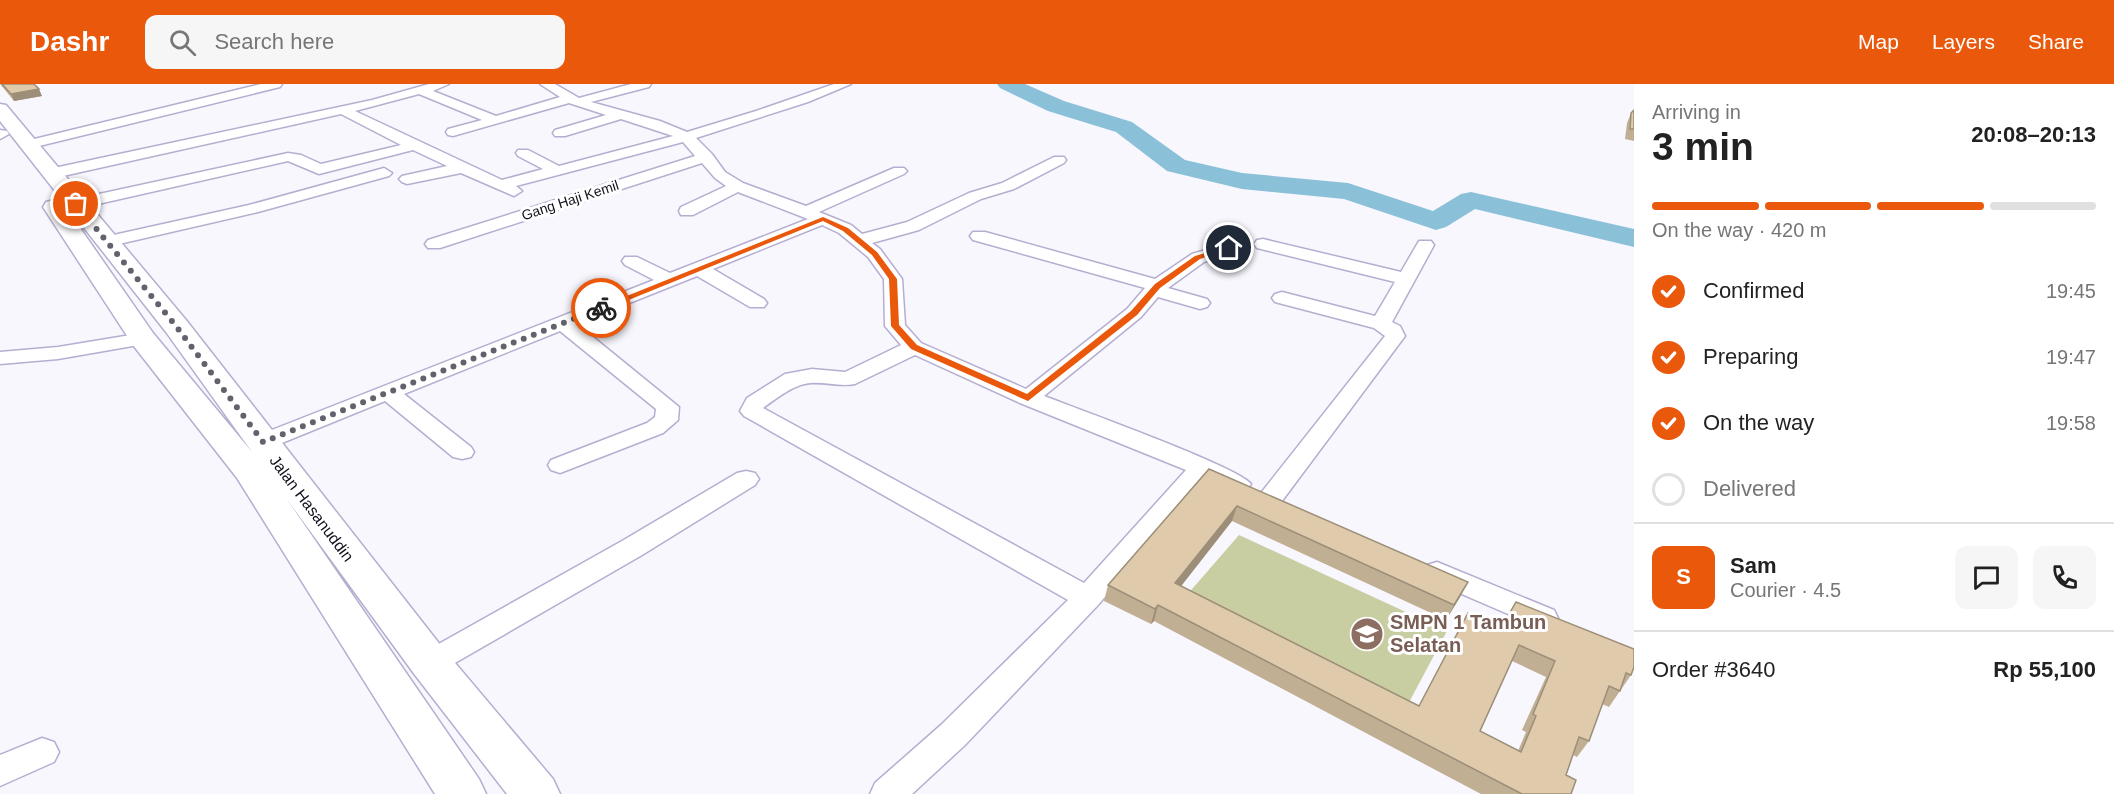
<!DOCTYPE html>
<html lang="en">
<head>
<meta charset="utf-8">
<style>
	:root { --surface:#fff; --page:#f6f6f6; --text:#222; --muted:#767676; --line:#e0e0e0; --accent:#ea580c }
	body { margin:0; font-family:Helvetica,sans-serif; background:var(--page); color:var(--text); height:100vh; display:flex; flex-direction:column; font-size:22px; white-space:nowrap }
	* { box-sizing:border-box; margin:0 }
	p { font-size:20px; color:var(--muted) }
	.icon { flex:none; width:33px; height:33px; fill:none; stroke:currentColor; stroke-width:2; stroke-linecap:round; stroke-linejoin:round }
	.map { position:relative; flex:1; overflow:hidden }
	.sheet { display:flex; flex-direction:column; background:var(--surface); width:480px }
	.sheet>* { flex:none }
	.pin { position:absolute; display:grid; place-items:center; width:51px; height:51px; color:#fff; margin:-26px; border:3px solid #fff; border-radius:50%; box-shadow:0 2px 6px #0007 }
	.courier { position:absolute; display:grid; place-items:center; width:60px; height:60px; margin:-30px; border:4px solid #ea580c; border-radius:50%; background:#fff; color:#222; box-shadow:0 2px 8px #0007 }
	.headline em { font-style:normal; font-weight:700 }
	.headline div { display:flex; flex-direction:column-reverse }
	.headline { display:flex; align-items:center; justify-content:space-between; height:102px; padding:0 18px }
	h1 { font-size:39px; font-weight:700; line-height:45px }
	.bar { display:grid; grid-template-columns:repeat(4,1fr); gap:9px 6px; align-content:center; height:72px; padding:0 18px }
	.bar i { height:8px; border-radius:4px; background:var(--line) }
	.bar .active { background:var(--accent) }
	.bar p { grid-column:span 4 }
	.line { display:flex; align-items:center; gap:15px; padding:0 18px; border-top:2px solid var(--line) }
	.line div { flex:1 }
	.round { display:grid; place-items:center; flex:none; width:63px; height:63px; border-radius:12px; background:var(--page) }
	ol { padding:0 18px; list-style:none }
	li { display:flex; align-items:center; gap:18px; height:66px }
	li p { margin-inline-start:auto }
	li .icon { padding:6px; border-radius:50%; background:var(--accent); color:#fff; stroke-width:4 }
	li:last-child { color:var(--muted) }
	li i { width:33px; height:33px; border:3px solid var(--line); border-radius:50% }
	header { display:flex; align-items:center; gap:36px; box-sizing:border-box; height:84px; padding:0 30px; background:var(--accent); color:#fff }
	header strong { font-size:28px }
	nav { display:flex; gap:33px; margin-inline-start:auto; font-size:21px }
	.search { width:420px; height:54px; background:var(--page); display:flex; align-items:center; gap:15px; box-sizing:border-box; padding:0 21px; border-radius:12px; color:var(--muted); font-size:22px }
	main { display:flex; flex:1; min-height:0 }
	.map>svg:first-child { display:block }
</style>
</head>
<body>
<header>
<strong>Dashr</strong>
<div class="search"><svg class="icon" aria-label="search" viewBox="0 0 24 24"><circle cx="10" cy="10" r="6"/><path d="M15 15l6 6"/></svg>Search here</div>
<nav><a>Map</a><a>Layers</a><a>Share</a></nav>
</header>
<main>
<div class="map">
<svg width="1634" height="710" viewBox="0 0 1634 710">
	<rect width="100%" height="100%" fill="#f8f7fe"/>
	<path fill="#c9cea2" d="M 1239,451 L 1447,547 L 1406,624 L 1186,512 Z"/>
	<g fill="none" stroke-linecap="round" stroke-linejoin="round">
		<path fill="#8bc0d9" fill-rule="evenodd" d="M 997,0 L 1025,0 L 1064,17 L 1132,38 L 1185,76 L 1242,89 L 1348,99 L 1433,127 L 1461,110 L 1471,108 L 1634,145 L 1634,163 L 1475,125 L 1446,143 L 1436,146 L 1344,115 L 1242,105 L 1167,87 L 1116,48 L 1048,27 L 1000,4 Z"/>
		<defs>
			<path id="minor" d="M 261,0 L 282,0 L 280,3 L 31,64 L 24,60 L 26,57 Z
				M 429,0 L 449,0 L 433,7 L 496,32 L 560,13 L 540,0 L 555,0 L 579,14 L 631,0 L 651,0 L 649,3 L 591,18 L 660,37 L 687,48 L 756,27 L 834,0 L 851,0 L 808,18 L 696,54 L 712,70 L 725,88 L 743,99 L 806,122 L 894,84 L 904,84 L 907,87 L 904,90 L 819,128 L 851,141 L 862,150 L 907,138 L 969,109 L 1002,99 L 1054,73 L 1064,73 L 1066,76 L 1064,79 L 1014,105 L 981,115 L 919,146 L 872,159 L 880,165 L 902,195 L 905,241 L 921,259 L 1026,305 L 1127,225 L 1145,204 L 973,156 L 970,152 L 973,148 L 985,148 L 1155,195 L 1192,170 L 1229,159 L 1235,160 L 1238,164 L 1235,168 L 1204,178 L 1168,204 L 1207,215 L 1210,219 L 1207,223 L 1200,225 L 1158,213 L 1141,233 L 1044,312 C 1075,324 1239,383 1251,400 L 1247,406 L 1238,408 L 1229,406 L 1206,394 L 1098,521 L 965,661 L 912,710 L 870,710 L 875,699 L 941,641 L 1068,516 L 744,332 L 740,327 L 747,314 L 785,290 L 812,285 L 845,288 L 901,261 L 885,242 L 884,195 L 868,173 L 839,149 L 822,141 L 713,185 L 764,215 L 767,219 L 764,223 L 750,223 L 697,192 L 577,240 L 679,323 L 678,336 L 663,349 L 560,389 L 551,386 L 548,381 L 551,376 L 647,339 L 655,333 L 656,325 L 560,247 L 404,310 L 471,363 L 474,368 L 471,373 L 462,375 L 453,373 L 385,317 L 272,363 L 263,365 L 254,363 L 251,358 L 254,353 L 654,196 L 625,181 L 622,177 L 625,173 L 637,173 L 670,189 L 808,135 L 738,108 L 693,131 L 681,131 L 679,127 L 681,123 L 726,102 L 715,94 L 702,79 L 440,164 L 428,164 L 425,160 L 428,156 L 695,72 L 683,58 L 516,102 L 522,107 L 514,112 L 461,89 L 407,100 L 402,98 L 399,95 L 402,92 L 447,82 L 413,66 L 319,90 L 288,77 L 76,125 L 68,120 L 76,115 L 288,69 L 301,71 L 321,80 L 401,61 L 341,30 L 54,94 L 46,89 L 54,84 L 372,16 ZM 419,10 L 482,36 L 448,45 L 446,48 L 448,51 L 453,52 L 569,19 L 606,31 L 555,46 L 553,49 L 555,52 L 565,52 L 621,35 L 673,52 L 559,82 L 528,66 L 518,66 L 516,69 L 518,72 L 543,85 L 502,96 L 355,27 ZM 915,271 L 1020,319 L 1186,386 L 1084,499 L 763,324 C 777,314 794,300 811,299 C 826,298 840,303 855,300 Z
				M 0,46 L 7,47 L 9,50 L 0,55 Z
				M 384,84 L 392,89 L 389,92 L 258,128 L 106,163 L 100,162 L 97,158 L 100,154 L 249,121 Z
				M 1263,155 L 1401,188 L 1419,157 L 1431,157 L 1434,161 L 1392,238 L 1400,242 L 1405,252 L 1279,421 L 1270,423 L 1261,421 L 1257,415 L 1261,409 L 1385,252 L 1374,244 L 1275,218 L 1272,214 L 1275,210 L 1282,208 L 1375,232 L 1395,198 L 1257,164 L 1254,160 L 1257,156 Z
				M 143,249 L 150,251 L 153,255 L 150,259 L 58,275 L 0,280 L 0,268 L 58,263 Z
				M 746,387 L 755,389 L 759,395 L 755,401 L 642,471 L 441,587 L 430,591 L 419,587 L 414,579 L 419,571 L 622,457 L 737,389 Z
				M 1437,478 L 1554,526 L 1558,534 L 1554,542 L 1543,545 L 1427,495 L 1423,488 L 1427,481 Z
				M 42,654 L 54,658 L 59,668 L 54,678 L 0,702 L 0,671 Z"/>
			<path id="trunk" d="M 0,20 L 6,21 L 186,236 L 445,567 L 553,695 L 560,710 L 507,710 L 415,591 L 286,414 L 479,695 L 486,710 L 435,710 L 237,394 L 133,261 L 43,123 L 46,118 L 54,116 L 62,118 L 153,249 L 252,368 L 166,248 L 0,37 Z"/>
		</defs>
		<use href="#minor" stroke="#b5aed0" stroke-width="3"/>
		<use href="#trunk" stroke="#b5aed0" stroke-width="3"/>
		<use href="#minor" fill="#fff" fill-rule="evenodd"/>
		<use href="#trunk" fill="#fff" fill-rule="evenodd"/>
	</g>
	<path fill="#c0af93" fill-rule="evenodd" d="M 0,0 L 34,0 L 42,12 L 14,17 Z
		M 1634,26 L 1634,57 L 1625,55 L 1627,39 L 1631,29 Z
		M 1209,385 L 1460,513 L 1446,536 L 1232,437 L 1181,502 L 1419,622 L 1501,544 L 1631,591 L 1609,623 L 1602,620 L 1589,657 L 1577,673 L 1573,671 L 1566,691 L 1571,710 L 1481,710 L 1154,537 L 1151,540 L 1104,517 L 1108,501 ZM 1512,577 L 1546,593 L 1522,646 L 1526,648 L 1518,667 L 1480,647 Z"/>
	<path fill="#9c8e78" d="M 39,5 L 42,12 L 14,17 L 11,10 Z
		M 1237,422 L 1232,437 L 1171,515 L 1175,499 Z
		M 1468,498 L 1460,513 L 1446,536 L 1454,521 Z
		M 1158,521 L 1154,537 L 1151,540 L 1155,525 Z"/>
	<path fill="#dfcbab" stroke="#9c8e78" stroke-width="1.5" fill-rule="evenodd" d="M 2,0 L 34,0 L 39,5 L 11,10 Z
		M 1634,26 L 1634,45 L 1630,45 L 1631,29 Z
		M 1209,385 L 1468,498 L 1454,521 L 1237,422 L 1175,499 L 1419,622 L 1468,529 L 1501,544 L 1516,518 L 1634,565 L 1634,583 L 1631,591 L 1626,589 L 1620,607 L 1609,602 L 1589,657 L 1579,653 L 1566,691 L 1576,696 L 1571,710 L 1522,710 L 1158,521 L 1155,525 L 1108,501 ZM 1519,561 L 1555,577 L 1533,630 L 1536,632 L 1521,668 L 1480,647 Z"/>
	<path fill="#ea580c" d="M 823,133 L 848,144 L 877,168 L 897,195 L 899,241 L 917,261 L 1027,310 L 1131,227 L 1155,200 L 1195,172 L 1229,162 L 1233,164 L 1200,175 L 1160,204 L 1137,231 L 1028,317 L 911,265 L 891,242 L 889,195 L 872,171 L 843,147 L 823,137 L 604,226 L 597,224 Z"/>
	<g fill="none" stroke-linecap="round" stroke-linejoin="round">
		<path stroke="#63616b" stroke-width="6" stroke-dasharray="0 10.8" d="M 76,120 L 176,242 L 263,358 L 601,224"/>
	</g>
	<defs>
		<symbol id="school-disc" viewBox="-11 -11 22 22"><circle r="9.5" fill="#8d6e63" stroke="#fff"/><path d="M0-5L7-2L0 1L-7-2ZM-4 1L0 2.5L4 1V4Q0 6-4 4Z" fill="#fff"/></symbol>
	</defs>
	<g fill-rule="evenodd">
		<use href="#school-disc" x="1348" y="531" width="38" height="38"/>
	</g>
	<g text-anchor="middle" stroke-width="6" stroke-linejoin="round" paint-order="stroke">
		<g font-size="14" fill="#13101c" stroke="#fff">
			<text transform="translate(570 116) rotate(-18)" y="5">Gang Haji Kemil</text>
		</g>
		<g font-size="16" fill="#13101c" stroke="#fff">
			<text transform="translate(312 424) rotate(53)" y="6">Jalan Hasanuddin</text>
		</g>
		<g font-size="20" font-weight="bold" fill="#785e54" stroke="#fff" text-anchor="start">
			<text x="1390" y="545">SMPN 1 Tambun<tspan x="1390" dy="23">Selatan</tspan></text>
		</g>
	</g>
</svg>
<div class="pin" style="left:76px;top:120px;background:#ea580c"><svg class="icon" aria-label="bag" viewBox="0 0 24 24"><path d="M5 8h14l-1 12H6zM9 8a3 3 0 0 1 6 0"/></svg></div>
<div class="pin" style="left:1229px;top:164px;background:#1f2937"><svg class="icon" aria-label="home" viewBox="0 0 24 24"><path d="M3 11l9-7 9 7M6 9v11h12V9"/></svg></div>
<div class="courier" style="left:601px;top:224px"><svg class="icon" aria-label="bike" viewBox="0 0 24 24"><circle cx="6" cy="16" r="4"/><circle cx="18" cy="16" r="4"/><path d="M6 16l4-8h5l3 8M10 8l3 8H6M13 5h3"/></svg></div>
</div>
<section class="sheet">
<div class="headline"><div><h1>3 min</h1><p>Arriving in</p></div><em>20:08–20:13</em></div>
<div class="bar"><i class="active"></i><i class="active"></i><i class="active"></i><i></i><p>On the way · 420 m</p></div>
<ol>
<li><svg class="icon" aria-label="check" viewBox="0 0 24 24"><path d="M5 12l5 5 9-10"/></svg>Confirmed<p>19:45</p></li>
<li><svg class="icon" aria-label="check" viewBox="0 0 24 24"><path d="M5 12l5 5 9-10"/></svg>Preparing<p>19:47</p></li>
<li><svg class="icon" aria-label="check" viewBox="0 0 24 24"><path d="M5 12l5 5 9-10"/></svg>On the way<p>19:58</p></li>
<li><i></i>Delivered</li>
</ol>
<div class="line" style="height:108px"><b class="round" style="background:var(--accent);color:#fff">S</b><div><b>Sam</b><p>Courier · 4.5</p></div><a class="round"><svg class="icon" aria-label="chat" viewBox="0 0 24 24"><path d="M4 5h16v11H9l-5 4z"/></svg></a><a class="round"><svg class="icon" aria-label="phone" viewBox="0 0 24 24"><path d="M5 4h4l2 5-3 2q2 4 5 5l2-3 5 2v4C11 20 4 13 5 4z"/></svg></a></div>
<div class="line" style="height:78px"><div>Order #3640</div><b>Rp 55,100</b></div>
</section>
</main>
</body>
</html>
